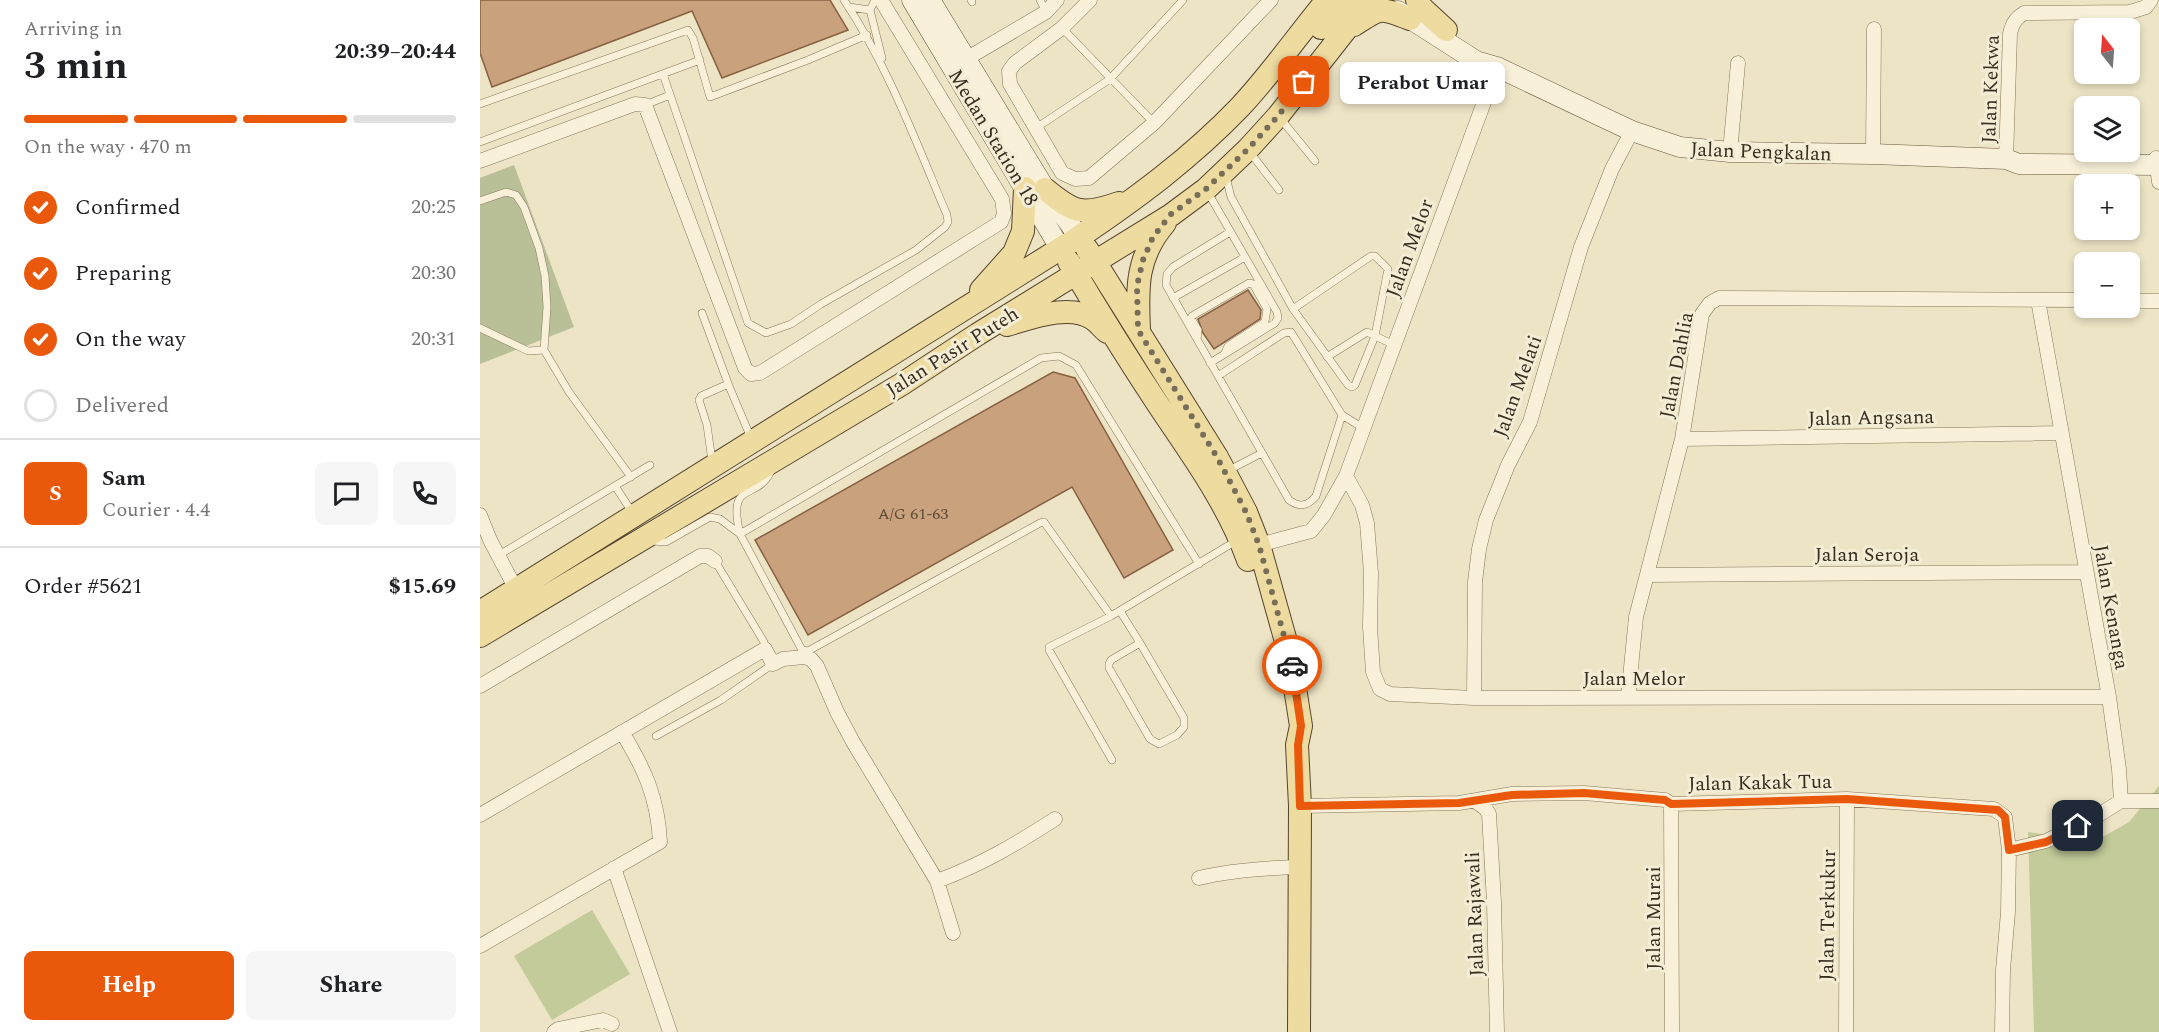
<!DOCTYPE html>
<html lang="en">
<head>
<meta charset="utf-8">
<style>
	:root { --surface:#fff; --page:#f6f6f6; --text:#202124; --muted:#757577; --line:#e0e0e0; --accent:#ea580c }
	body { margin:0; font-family:Spectral,serif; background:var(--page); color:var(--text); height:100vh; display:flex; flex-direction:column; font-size:22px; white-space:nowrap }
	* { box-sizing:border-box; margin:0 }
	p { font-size:20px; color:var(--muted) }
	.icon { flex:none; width:33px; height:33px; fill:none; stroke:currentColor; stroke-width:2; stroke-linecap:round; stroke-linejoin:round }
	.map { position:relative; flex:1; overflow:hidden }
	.details { display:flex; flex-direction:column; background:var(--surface); width:480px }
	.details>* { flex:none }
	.needle { width:39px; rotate:343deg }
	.buttons { position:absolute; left:1594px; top:18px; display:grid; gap:12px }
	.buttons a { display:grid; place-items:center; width:66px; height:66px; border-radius:9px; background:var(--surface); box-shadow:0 3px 9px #0003; font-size:30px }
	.pin { position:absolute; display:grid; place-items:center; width:51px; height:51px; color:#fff; margin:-26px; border-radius:12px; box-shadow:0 3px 9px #0006 }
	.courier { position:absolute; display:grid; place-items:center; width:60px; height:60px; margin:-30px; border:4px solid #ea580c; border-radius:50%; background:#fff; color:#222; box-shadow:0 2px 8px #0007 }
	.bubble { position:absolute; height:42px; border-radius:9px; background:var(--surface); box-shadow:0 3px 9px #0003; font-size:20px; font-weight:700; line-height:42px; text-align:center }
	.headline em { font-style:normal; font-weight:700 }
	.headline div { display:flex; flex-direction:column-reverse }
	.headline { display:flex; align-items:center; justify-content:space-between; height:102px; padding:0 24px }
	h1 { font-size:39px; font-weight:700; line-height:45px }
	.bar { display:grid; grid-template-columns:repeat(4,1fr); gap:9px 6px; align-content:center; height:72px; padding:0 24px }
	.bar i { height:8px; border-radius:4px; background:var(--line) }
	.bar .current { background:var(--accent) }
	.bar p { grid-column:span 4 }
	.line { display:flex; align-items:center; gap:15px; padding:0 24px; border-top:2px solid var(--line) }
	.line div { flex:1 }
	.round { display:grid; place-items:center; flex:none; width:63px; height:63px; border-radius:9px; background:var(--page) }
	ol { padding:0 24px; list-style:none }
	li { display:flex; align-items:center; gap:18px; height:66px }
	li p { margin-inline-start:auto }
	li .icon { padding:6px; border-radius:50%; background:var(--accent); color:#fff; stroke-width:4 }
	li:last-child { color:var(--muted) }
	li i { width:33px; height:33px; border:3px solid var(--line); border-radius:50% }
	.cta { display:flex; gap:12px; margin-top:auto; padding:12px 24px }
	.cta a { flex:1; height:69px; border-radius:9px; background:var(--accent); color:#fff; font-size:24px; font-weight:700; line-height:69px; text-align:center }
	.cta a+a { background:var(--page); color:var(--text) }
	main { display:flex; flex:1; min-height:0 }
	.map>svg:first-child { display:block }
</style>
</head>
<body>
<main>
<section class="details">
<div class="headline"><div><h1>3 min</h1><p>Arriving in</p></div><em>20:39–20:44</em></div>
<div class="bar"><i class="current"></i><i class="current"></i><i class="current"></i><i></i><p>On the way · 470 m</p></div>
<ol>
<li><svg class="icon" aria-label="check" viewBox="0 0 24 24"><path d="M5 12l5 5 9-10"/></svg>Confirmed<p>20:25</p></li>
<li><svg class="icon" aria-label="check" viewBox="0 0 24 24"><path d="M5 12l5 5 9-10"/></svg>Preparing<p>20:30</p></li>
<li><svg class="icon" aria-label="check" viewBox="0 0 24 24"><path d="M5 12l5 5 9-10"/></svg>On the way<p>20:31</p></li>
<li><i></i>Delivered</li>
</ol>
<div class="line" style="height:108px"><b class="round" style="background:var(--accent);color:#fff">S</b><div><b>Sam</b><p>Courier · 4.4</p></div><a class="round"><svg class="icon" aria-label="chat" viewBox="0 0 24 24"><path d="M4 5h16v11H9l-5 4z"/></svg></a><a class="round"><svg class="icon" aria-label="phone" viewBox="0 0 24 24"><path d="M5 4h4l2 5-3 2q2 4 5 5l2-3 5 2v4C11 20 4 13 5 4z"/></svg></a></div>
<div class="line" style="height:78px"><div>Order #5621</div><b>$15.69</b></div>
<div class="cta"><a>Help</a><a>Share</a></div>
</section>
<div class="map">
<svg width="1679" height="1032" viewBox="0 0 1679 1032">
	<rect width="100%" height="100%" fill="#ede4c5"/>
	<path fill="#c2cb99" d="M 1679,786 L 1679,1032 L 1554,1032 L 1548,832 L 1614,842 L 1649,822 Z
		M 112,910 L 150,974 L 72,1020 L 34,956 Z"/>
	<path fill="#b9c098" d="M 34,165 L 94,327 L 0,364 L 0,178 Z"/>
	<path fill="#caa17d" stroke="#866142" stroke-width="1.5" d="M 0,0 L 350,0 L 368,30 L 242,78 L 212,11 L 12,87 L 0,53 Z
		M 768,290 L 781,310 L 780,319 L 734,349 L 723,333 L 718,319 Z
		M 573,372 L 595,378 L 693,550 L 644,578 L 592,487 L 328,635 L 275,540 Z"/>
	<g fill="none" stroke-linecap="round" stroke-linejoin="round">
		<defs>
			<path id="lane" d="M 395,0 L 390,10 L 402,58
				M 491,0 L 492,2
				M 560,0 L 566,12
				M 369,7 L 390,10
				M 582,28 L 674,123
				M 183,74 L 268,323 L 286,333 L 311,324 L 341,304 L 436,250 L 465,227 L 468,222 L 467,215 C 436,142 408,66 364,0
				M 982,85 L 995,64
				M 0,104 L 208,30 L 213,38 L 230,97 L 328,60 L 387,35
				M 165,105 L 190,95
				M 800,118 L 835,161
				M 556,128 L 630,79 L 703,0
				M 0,142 L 220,60
				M 769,151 L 799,190
				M 746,177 L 751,197 L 813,309 L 868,385 L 872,387 L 875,385 L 895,336 L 908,269 L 895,256 L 891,256 L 813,309
				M 727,191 L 797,312 L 798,318 L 795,323 L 730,363
				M 0,201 L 26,192 L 36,195 L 44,207 L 59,248 L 65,276 L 67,307 L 64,350 L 89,392 L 151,477
				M 750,232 L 693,267 L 687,274 L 686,285 L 809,500 C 820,508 828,506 836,496 L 862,415
				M 693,298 L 765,257
				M 222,313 L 249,386
				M 0,328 L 48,351 L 64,350
				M 717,339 L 718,330 L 711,318 L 712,316 L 769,283 L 773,284 L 787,309 L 785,322 L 748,346 L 745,353
				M 847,357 L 887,332 L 914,345
				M 738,376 L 804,333 L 811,332 L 862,415 L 883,428
				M 232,461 L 227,425 L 219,400 L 221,396 L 246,385 L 249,386 L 271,438
				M 291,471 C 276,503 247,478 260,534 L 322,650 L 328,651 L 560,523 L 564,522 L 631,616 L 756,541
				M 747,471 L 782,453
				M 135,486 L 152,512
				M 260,534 L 561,358 L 579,356 L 596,365 L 719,564
				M 172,541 L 186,542 L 230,517 L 240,519 L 260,534
				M 19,555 L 170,465
				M 235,561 L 284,642 L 285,649
				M 640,611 L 660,643 L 631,660 L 629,664 L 629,668 L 670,739 L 679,744 L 697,735 L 704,727 L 704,718 L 660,643
				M 631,616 L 569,647 L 569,650 L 632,760
				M 176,736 L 241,700 L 293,664"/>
			<path id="street" d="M 610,0 L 582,28 L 535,63 L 529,71 L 530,84 L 582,173 L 595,179 L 609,178 L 674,123 L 791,0
				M 486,59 L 566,12 L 577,0
				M 1250,152 L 1258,63
				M 1393,154 L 1394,29
				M 1676,158 L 1679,182
				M 1526,159 L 1530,34 C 1532,24 1535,19 1544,13 L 1650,12 L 1666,7 L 1671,0
				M 0,161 L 155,104 L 165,105 L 265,368 L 271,374 L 280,373 L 521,222 L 524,214 L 522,199 L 401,0
				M 1650,301 L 1679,301
				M 1202,439 L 1581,433
				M 866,476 L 882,505 L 887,523 L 891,573 L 890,627 L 893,672 L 900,689 L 910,694 L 994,698 L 1629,697
				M 0,515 L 10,540 L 37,591
				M 779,545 L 831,531 L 844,515 L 866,476 L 1017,67
				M 1167,575 L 1606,572
				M 0,686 L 220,556 L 228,556 L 235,561
				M 994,698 L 995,582 L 999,549 L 1006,520 L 1028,465 L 1050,422 L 1101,247 L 1132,169 L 1152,131
				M 1148,698 L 1156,617 L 1202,439 L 1222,314 L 1230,303 L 1239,298 L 1605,300
				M 995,801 L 1005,808 L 1009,814 L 1014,902 L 1017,1032
				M 1641,801 L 1679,801
				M 1191,804 L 1192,1032
				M 820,806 L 979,803 L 1032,794 L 1104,793 L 1185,800 L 1191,804 L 1367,799 L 1514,809 L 1525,817 L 1529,850 L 1528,912 L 1523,970 L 1522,1032
				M 0,815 L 285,649 L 293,664 L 303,659 L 324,657 L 331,659 L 337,666 L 357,712 L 373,742 L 457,881 C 501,865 536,844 575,819
				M 1529,850 L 1566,841 L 1614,818 L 1641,801 L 1639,769 L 1629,697 L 1558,300
				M 134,868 L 190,1032
				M 719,878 C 752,870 786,868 820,867
				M 457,881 L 473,933
				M 0,946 L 180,842 C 178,798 164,768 142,732
				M 74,1032 L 78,1029 L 123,1020 L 132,1024
				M 1366,1032 L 1367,799"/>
			<path id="secondary" d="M 432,0 L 580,248
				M 450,0 L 565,189 L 599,237
				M 918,11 L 996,61 L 1017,67 L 1152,131 L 1200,147 L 1250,152 L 1393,154 L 1526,159 L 1539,164 L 1679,165"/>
			<path id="primary" d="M 937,0 L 942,8 L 966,30
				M 874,25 C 901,7 900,7 930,19
				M 841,28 L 867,0
				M 565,189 C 594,213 602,216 639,203
				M 607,249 L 737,457 L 766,512 L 779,545 L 810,656 L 821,726 L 817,745 L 820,806 L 819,1032
				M 589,262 C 618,311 648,359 679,406 C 712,455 748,504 768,560
				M 501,290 L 534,253 L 543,231 L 545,188
				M 527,325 C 551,318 590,303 613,319 C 618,322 622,328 627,332
				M 659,330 C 657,287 656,257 685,223
				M 0,612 L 599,237 C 657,198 711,158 760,107 C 791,74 818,35 847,0
				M 0,636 L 422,384 L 498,334 L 691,215 L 726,189 L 768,149 L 798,116 L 889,0"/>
		</defs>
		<use href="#lane" stroke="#87765c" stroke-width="8"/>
		<use href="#street" stroke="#87765c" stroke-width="15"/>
		<use href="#secondary" stroke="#69573f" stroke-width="21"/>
		<use href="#primary" stroke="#554430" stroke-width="24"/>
		<use href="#lane" stroke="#f8f0d8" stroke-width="7"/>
		<use href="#street" stroke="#f8f0d8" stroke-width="14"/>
		<use href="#secondary" stroke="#f8f0d8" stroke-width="20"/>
		<use href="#primary" stroke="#eedb9f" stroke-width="22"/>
	</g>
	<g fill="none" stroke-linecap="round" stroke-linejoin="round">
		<path stroke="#776d59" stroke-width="6" stroke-dasharray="0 10.8" d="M 812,665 L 779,545 L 766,512 L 737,457 L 658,330 L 657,286 L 663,260 L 673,237 L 691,214 L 726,189 L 768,149 L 798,116 L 824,82"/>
		<path stroke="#ea580c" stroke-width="8" d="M 812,665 L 821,726 L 818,745 L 820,806 L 979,803 L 1032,795 L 1104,793 L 1185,800 L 1191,804 L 1367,799 L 1518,810 L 1525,817 L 1529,850 L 1566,842 L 1598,826"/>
	</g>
	<g text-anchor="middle" stroke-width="6" stroke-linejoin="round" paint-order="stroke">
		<g font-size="16" fill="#5c4a36">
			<text x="433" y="519">A/G 61-63</text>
		</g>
		<g font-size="20" fill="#382d1f" stroke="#f4edd5">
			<text transform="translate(1510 89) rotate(-88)" y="7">Jalan Kekwa</text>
			<text transform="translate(514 137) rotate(59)" y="7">Medan Station 18</text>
			<text transform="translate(1281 151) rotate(2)" y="7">Jalan Pengkalan</text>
			<text transform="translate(929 248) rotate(-70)" y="7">Jalan Melor</text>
			<text transform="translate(472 351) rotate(-32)" y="7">Jalan Pasir Puteh</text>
			<text transform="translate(1196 365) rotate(-79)" y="7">Jalan Dahlia</text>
			<text transform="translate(1037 386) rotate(-70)" y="7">Jalan Melati</text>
			<text transform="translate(1391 417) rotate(-1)" y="7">Jalan Angsana</text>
			<text x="1387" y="561">Jalan Seroja</text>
			<text transform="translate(1632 607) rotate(80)" y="7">Jalan Kenanga</text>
			<text x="1154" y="685">Jalan Melor</text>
			<text transform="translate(1280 782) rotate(-1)" y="7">Jalan Kakak Tua</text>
			<text transform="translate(994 914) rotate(-92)" y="7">Jalan Rajawali</text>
			<text transform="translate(1347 915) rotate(-89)" y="7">Jalan Terkukur</text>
			<text transform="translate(1173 918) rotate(-90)" y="7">Jalan Murai</text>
		</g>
	</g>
</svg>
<div class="buttons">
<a><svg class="needle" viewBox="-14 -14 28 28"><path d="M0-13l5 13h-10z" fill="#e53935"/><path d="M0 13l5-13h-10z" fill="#757577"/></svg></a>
<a><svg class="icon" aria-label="layers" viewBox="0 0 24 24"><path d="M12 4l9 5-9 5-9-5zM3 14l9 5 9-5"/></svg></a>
<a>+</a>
<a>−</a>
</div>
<div class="pin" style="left:824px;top:82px;background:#ea580c"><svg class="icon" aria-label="bag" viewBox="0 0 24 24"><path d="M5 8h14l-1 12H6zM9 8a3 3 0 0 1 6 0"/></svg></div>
<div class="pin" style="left:1598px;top:826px;background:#1f2937"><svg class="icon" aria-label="home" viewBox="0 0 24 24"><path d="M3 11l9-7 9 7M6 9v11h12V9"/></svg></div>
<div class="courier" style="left:812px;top:665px"><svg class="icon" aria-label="car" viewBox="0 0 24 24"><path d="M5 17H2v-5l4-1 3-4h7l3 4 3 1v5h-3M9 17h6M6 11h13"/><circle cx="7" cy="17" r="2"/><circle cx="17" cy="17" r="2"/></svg></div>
<div class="bubble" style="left:860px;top:62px;width:165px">Perabot Umar</div>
</div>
</main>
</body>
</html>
